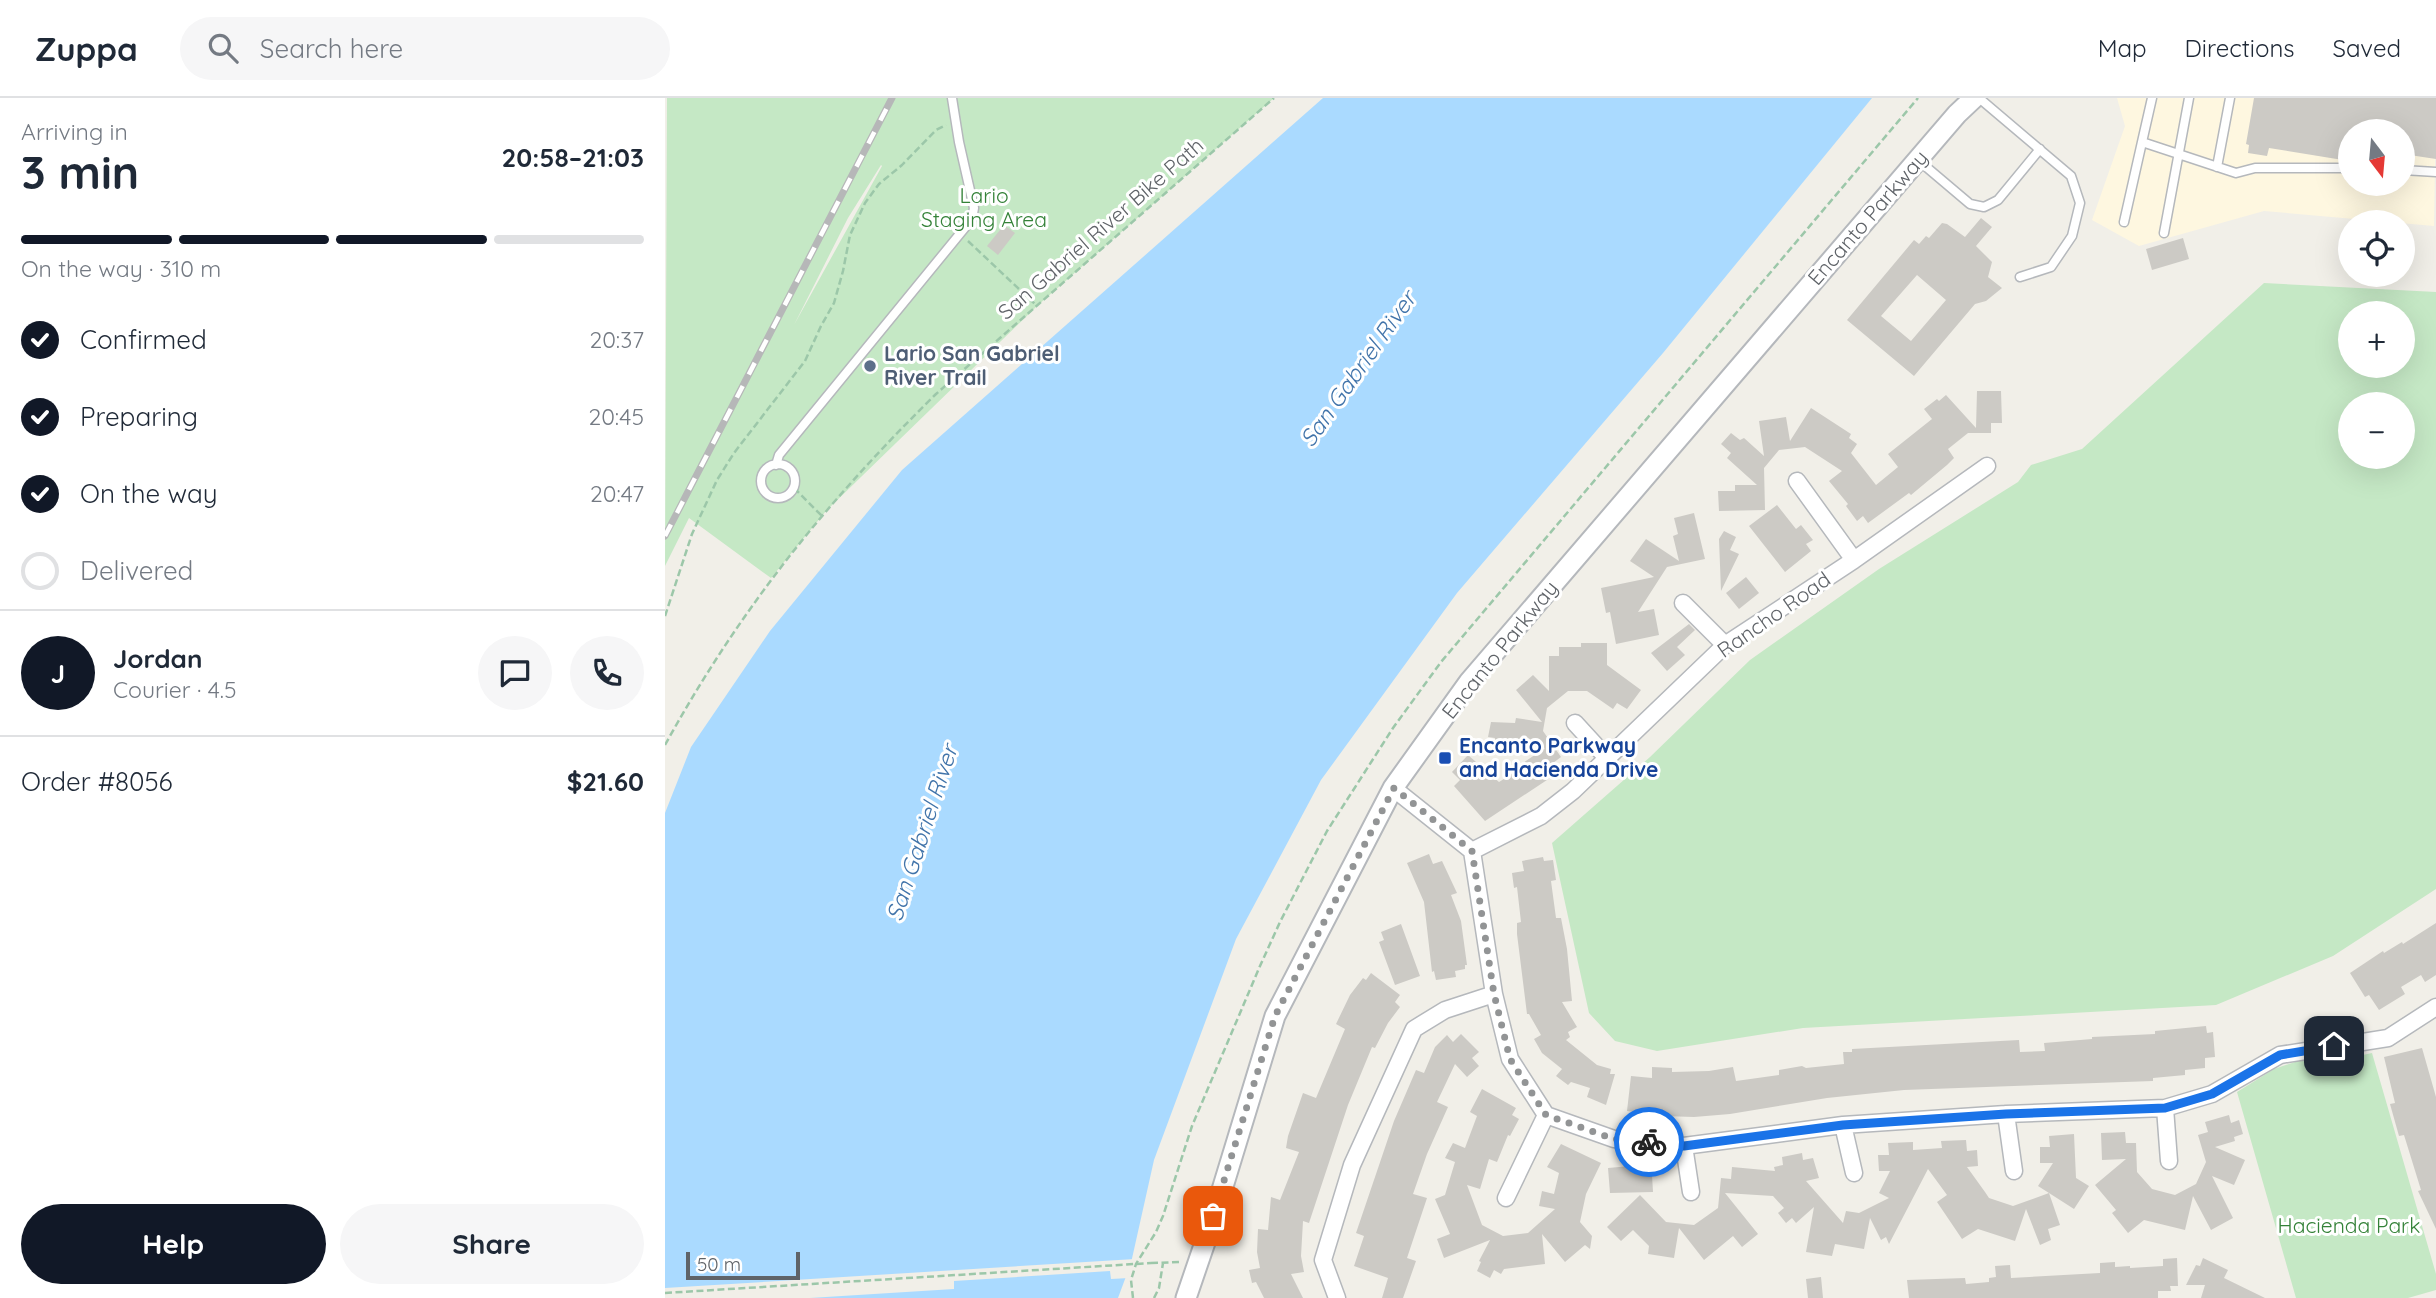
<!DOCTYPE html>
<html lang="en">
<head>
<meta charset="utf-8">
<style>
	:root { --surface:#fff; --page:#f6f6f7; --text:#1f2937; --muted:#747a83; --line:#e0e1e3; --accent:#111827 }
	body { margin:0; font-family:Quicksand,sans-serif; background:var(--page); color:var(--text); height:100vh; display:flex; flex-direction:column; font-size:26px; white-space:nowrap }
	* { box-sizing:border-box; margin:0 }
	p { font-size:23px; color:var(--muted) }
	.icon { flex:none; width:38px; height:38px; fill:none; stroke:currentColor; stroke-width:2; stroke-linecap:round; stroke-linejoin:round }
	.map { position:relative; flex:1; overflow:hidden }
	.details { display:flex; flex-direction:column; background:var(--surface); width:665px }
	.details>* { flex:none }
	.needle { width:46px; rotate:164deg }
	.buttons { position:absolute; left:1673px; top:21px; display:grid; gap:14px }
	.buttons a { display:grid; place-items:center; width:77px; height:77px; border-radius:50%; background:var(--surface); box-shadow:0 7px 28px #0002; font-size:35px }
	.scale { position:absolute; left:21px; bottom:18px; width:114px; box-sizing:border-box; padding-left:7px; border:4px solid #5f6368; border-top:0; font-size:19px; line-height:24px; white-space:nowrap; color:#5f6368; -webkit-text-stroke:5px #fff; paint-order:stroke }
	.pin { position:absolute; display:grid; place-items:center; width:60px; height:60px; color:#fff; margin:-30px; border-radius:14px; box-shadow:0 4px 10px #0006 }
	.courier { position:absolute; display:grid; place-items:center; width:70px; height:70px; margin:-35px; border:5px solid #1a73e8; border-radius:50%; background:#fff; color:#222; box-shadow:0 2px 9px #0007 }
	.head em { font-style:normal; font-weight:700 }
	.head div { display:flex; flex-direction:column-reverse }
	.head { display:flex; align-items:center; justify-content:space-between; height:119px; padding:0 21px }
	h1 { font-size:46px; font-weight:700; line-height:52px }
	.bar { display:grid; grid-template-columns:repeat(4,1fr); gap:10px 7px; align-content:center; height:84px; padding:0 21px }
	.bar i { height:9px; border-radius:5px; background:var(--line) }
	.bar .selected { background:var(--accent) }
	.bar p { grid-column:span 4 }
	.line { display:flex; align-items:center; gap:18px; padding:0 21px; border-top:2px solid var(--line) }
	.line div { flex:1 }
	.round { display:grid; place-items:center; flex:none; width:74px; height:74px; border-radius:37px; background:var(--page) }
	ol { padding:0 21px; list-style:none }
	li { display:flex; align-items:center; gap:21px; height:77px }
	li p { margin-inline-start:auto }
	li .icon { padding:7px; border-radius:50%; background:var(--accent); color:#fff; stroke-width:4 }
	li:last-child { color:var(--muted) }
	li i { width:38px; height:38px; border:4px solid var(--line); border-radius:50% }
	.action { display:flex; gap:14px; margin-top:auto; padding:14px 21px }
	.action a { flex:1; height:80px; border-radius:42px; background:var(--accent); color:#fff; font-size:28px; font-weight:700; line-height:80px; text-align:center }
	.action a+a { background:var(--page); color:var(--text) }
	header { display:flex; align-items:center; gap:42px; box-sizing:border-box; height:98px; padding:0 35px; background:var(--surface); border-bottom:2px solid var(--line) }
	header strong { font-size:33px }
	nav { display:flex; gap:38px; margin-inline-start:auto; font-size:24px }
	.search { width:490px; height:63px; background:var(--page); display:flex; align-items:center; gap:18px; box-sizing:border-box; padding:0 24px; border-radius:38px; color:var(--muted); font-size:26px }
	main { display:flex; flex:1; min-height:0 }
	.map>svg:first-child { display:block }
</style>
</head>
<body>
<header>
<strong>Zuppa</strong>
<div class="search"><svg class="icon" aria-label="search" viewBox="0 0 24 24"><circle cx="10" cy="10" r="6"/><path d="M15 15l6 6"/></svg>Search here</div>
<nav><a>Map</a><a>Directions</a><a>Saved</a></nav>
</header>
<main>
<section class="details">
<div class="head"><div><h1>3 min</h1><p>Arriving in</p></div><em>20:58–21:03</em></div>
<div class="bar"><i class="selected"></i><i class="selected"></i><i class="selected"></i><i></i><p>On the way · 310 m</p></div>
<ol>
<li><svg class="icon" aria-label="check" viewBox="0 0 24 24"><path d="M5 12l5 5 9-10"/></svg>Confirmed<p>20:37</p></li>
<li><svg class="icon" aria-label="check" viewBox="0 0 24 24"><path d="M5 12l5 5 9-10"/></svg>Preparing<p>20:45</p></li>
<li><svg class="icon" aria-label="check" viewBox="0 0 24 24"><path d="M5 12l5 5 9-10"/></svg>On the way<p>20:47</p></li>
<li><i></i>Delivered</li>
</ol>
<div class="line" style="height:126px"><b class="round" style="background:var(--accent);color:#fff">J</b><div><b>Jordan</b><p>Courier · 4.5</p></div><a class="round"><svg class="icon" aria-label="chat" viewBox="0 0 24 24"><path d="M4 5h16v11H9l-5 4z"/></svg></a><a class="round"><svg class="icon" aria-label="phone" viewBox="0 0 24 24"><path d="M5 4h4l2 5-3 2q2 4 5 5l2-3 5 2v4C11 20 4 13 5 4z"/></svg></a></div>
<div class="line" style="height:91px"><div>Order #8056</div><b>$21.60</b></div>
<div class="action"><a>Help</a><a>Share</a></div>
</section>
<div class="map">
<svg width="1771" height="1200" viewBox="0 0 1771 1200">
	<rect width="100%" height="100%" fill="#f1efe8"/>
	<path fill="#fef7e0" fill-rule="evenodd" d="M 1452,0 L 1771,0 L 1769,128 L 1599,113 L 1474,148 L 1427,122 L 1460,28 ZM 1685,33 L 1738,33 L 1738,86 L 1685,86 Z"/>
	<path fill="#c5e8c5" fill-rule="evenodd" d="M 2,0 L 609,0 L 372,208 L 161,413 L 106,480 L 24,420 L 0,468 ZM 216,67 L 217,68 L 129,227 L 183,120 Z
		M 1599,185 L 1771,194 L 1771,791 L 1668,858 L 1551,907 L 1138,930 L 992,953 L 950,943 L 924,915 L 887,745 L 985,659 L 1085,562 L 1214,471 L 1353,384 L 1366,367 L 1417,351 ZM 1685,215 L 1738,215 L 1738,268 L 1685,268 ZM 1685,306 L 1738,306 L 1738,359 L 1685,359 Z
		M 1707,955 L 1771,1176 L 1771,1192 L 1743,1200 L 1631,1200 L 1572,994 L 1609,971 L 1636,962 L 1684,960 Z"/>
	<path fill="#aadaff" d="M 658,0 L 1207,0 L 998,255 L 792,495 L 656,682 L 571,841 L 489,1062 L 466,1165 L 453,1200 L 0,1200 L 0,715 L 26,649 L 105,533 L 237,372 Z"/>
	<path fill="#f1efe8" d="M 470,1161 L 464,1180 L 446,1181 L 445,1173 L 289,1183 L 289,1191 L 145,1200 L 0,1200 L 0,1190 Z"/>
	<path fill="#cccac5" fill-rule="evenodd" d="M 1589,0 L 1771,0 L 1771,61 L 1738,56 L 1738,33 L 1685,33 L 1684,63 L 1604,50 L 1602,58 L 1583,55 L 1584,47 L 1581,46 Z
		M 1316,120 L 1327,129 L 1311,148 L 1327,164 L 1323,179 L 1337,190 L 1321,203 L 1310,206 L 1249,278 L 1182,222 L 1249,142 L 1254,146 L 1261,138 L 1264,140 L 1277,125 L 1282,126 L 1300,139 ZM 1252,177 L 1281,202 L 1246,243 L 1216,218 Z
		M 339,127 L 350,135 L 333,157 L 322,148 Z
		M 1518,140 L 1524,161 L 1487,172 L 1481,151 Z
		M 1312,293 L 1336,293 L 1337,325 L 1326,325 L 1326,335 L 1303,335 L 1283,351 L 1289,360 L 1282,367 L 1246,397 L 1244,395 L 1203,425 L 1198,418 L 1192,423 L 1181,408 L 1183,406 L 1164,383 L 1177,373 L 1140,349 L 1114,352 L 1099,370 L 1100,412 L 1054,413 L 1053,393 L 1070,393 L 1070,387 L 1092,387 L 1062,360 L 1066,355 L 1056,346 L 1066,335 L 1075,342 L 1079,340 L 1099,358 L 1094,323 L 1121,319 L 1125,343 L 1146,310 L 1186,336 L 1184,340 L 1192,346 L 1186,355 L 1211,387 L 1233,369 L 1223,356 L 1267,321 L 1259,311 L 1272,301 L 1274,303 L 1281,297 L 1311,330 Z
		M 1112,407 L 1131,431 L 1136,427 L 1148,442 L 1141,446 L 1146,453 L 1120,474 L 1084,428 Z
		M 1029,415 L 1040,461 L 1002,469 L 973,514 L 989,511 L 994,537 L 951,546 L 945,514 L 941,515 L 936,490 L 989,479 L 965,463 L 981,441 L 1014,463 L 1008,438 L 1013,436 L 1009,420 Z
		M 1059,433 L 1071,439 L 1065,452 L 1074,456 L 1056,493 L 1054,441 Z
		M 1081,479 L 1094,495 L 1074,511 L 1061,495 Z
		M 1024,526 L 1030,532 L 1012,549 L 1020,557 L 1002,573 L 986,555 Z
		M 916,545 L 942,545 L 942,567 L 976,592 L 962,611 L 952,605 L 948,611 L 922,593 L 903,593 L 882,610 L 878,633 L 896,659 L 888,665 L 894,674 L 820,723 L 789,688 L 795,682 L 787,674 L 803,657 L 834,684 L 860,668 L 858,665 L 880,650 L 830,642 L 830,640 L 823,639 L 826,624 L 850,625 L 851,620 L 877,624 L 851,592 L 868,577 L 884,593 L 884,558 L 894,558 L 894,549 L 916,549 Z
		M 764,756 L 768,766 L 777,763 L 792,795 L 786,797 L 796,823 L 802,867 L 800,867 L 800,871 L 790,873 L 791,879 L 771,882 L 769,873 L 767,874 L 759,804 L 742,765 Z
		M 878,759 L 879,763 L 888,762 L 891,782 L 886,783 L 891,820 L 896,820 L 902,851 L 907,903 L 897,904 L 912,929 L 903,934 L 905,939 L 901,942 L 932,967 L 946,971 L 945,976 L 950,976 L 941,1007 L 922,999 L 925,990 L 906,984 L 903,987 L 891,978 L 897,971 L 877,955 L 869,941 L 876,937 L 864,916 L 862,916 L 852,836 L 852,825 L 856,824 L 852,789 L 849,790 L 847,775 L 859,773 L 857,763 Z
		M 1771,825 L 1771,877 L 1760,884 L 1756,877 L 1736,889 L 1740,896 L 1714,912 L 1704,897 L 1700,899 L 1685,875 L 1718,853 L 1719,855 L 1737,844 L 1738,846 Z
		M 736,826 L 755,878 L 730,887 L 714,844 L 719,842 L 716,834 Z
		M 706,875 L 735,897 L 730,904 L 735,909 L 723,925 L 710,950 L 707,949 L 683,1007 L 644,1125 L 638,1123 L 636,1158 L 639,1174 L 626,1176 L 638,1200 L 599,1200 L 591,1184 L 587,1185 L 584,1172 L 595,1170 L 592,1154 L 593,1131 L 603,1132 L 606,1099 L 615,1102 L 634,1054 L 621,1050 L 623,1038 L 638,995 L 651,1000 L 680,931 L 671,926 L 685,897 L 698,880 L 701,882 Z
		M 1541,928 L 1542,935 L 1548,934 L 1550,959 L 1540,960 L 1540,970 L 1520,972 L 1520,977 L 1488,980 L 1488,983 L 1239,992 L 1162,1000 L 1065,1016 L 1029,1019 L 997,1018 L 962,1013 L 966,978 L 987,980 L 987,969 L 1007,970 L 1007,974 L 1044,973 L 1068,969 L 1071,983 L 1114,977 L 1114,972 L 1137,968 L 1141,970 L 1179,966 L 1178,954 L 1187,954 L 1187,951 L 1354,942 L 1355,954 L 1380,953 L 1379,945 L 1427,941 L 1427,939 L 1490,936 L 1490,933 Z
		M 796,936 L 814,954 L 807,960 L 814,968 L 802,979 L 790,966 L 772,1004 L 783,1009 L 762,1056 L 748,1096 L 762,1100 L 742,1160 L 751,1163 L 738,1200 L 717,1200 L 723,1180 L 689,1168 L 699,1138 L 691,1135 L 729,1023 L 751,972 L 759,975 L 770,949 L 782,937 L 788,944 Z
		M 1757,950 L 1771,999 L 1771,1131 L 1753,1093 L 1756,1092 L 1739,1037 L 1734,1038 L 1725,1006 L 1730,1005 L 1719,959 Z
		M 817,991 L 851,1010 L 847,1017 L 854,1021 L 845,1038 L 843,1037 L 832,1064 L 824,1061 L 815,1091 L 802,1087 L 817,1127 L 838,1138 L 863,1135 L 890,1111 L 874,1108 L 877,1093 L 889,1096 L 894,1075 L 882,1069 L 896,1046 L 936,1065 L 921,1096 L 915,1124 L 927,1138 L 925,1151 L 920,1147 L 900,1164 L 877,1136 L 880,1166 L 839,1171 L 836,1176 L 829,1172 L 825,1180 L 812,1173 L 816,1164 L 814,1163 L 825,1142 L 779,1160 L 772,1141 L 785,1136 L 770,1101 L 780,1097 L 790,1064 L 780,1060 L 788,1045 L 800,1050 L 812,1018 L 805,1014 Z
		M 1564,1017 L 1566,1025 L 1574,1022 L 1578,1036 L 1569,1039 L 1570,1043 L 1550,1049 L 1580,1062 L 1569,1087 L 1547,1078 L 1568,1120 L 1546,1132 L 1528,1098 L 1520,1132 L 1479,1122 L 1463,1135 L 1447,1115 L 1451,1112 L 1430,1087 L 1461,1061 L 1437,1062 L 1436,1035 L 1460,1034 L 1461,1045 L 1471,1045 L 1472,1074 L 1487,1091 L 1510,1097 L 1531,1086 L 1541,1064 L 1533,1037 L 1543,1034 L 1540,1024 Z
		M 1409,1036 L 1411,1080 L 1424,1088 L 1409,1111 L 1384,1095 L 1395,1127 L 1383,1131 L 1386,1142 L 1375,1147 L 1361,1111 L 1350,1143 L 1313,1131 L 1297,1141 L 1272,1104 L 1282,1097 L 1263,1071 L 1224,1146 L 1221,1139 L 1216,1142 L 1205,1120 L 1199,1151 L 1170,1146 L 1167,1158 L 1141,1154 L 1149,1109 L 1131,1125 L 1127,1120 L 1121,1125 L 1113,1115 L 1119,1110 L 1108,1098 L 1060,1095 L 1093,1136 L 1077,1149 L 1068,1138 L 1039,1162 L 1014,1130 L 1009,1160 L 983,1156 L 984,1148 L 968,1132 L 956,1143 L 942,1129 L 975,1097 L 1001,1124 L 1029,1127 L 1053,1110 L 1056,1080 L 1066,1081 L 1067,1069 L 1110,1073 L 1109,1069 L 1118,1067 L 1117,1059 L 1137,1055 L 1138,1062 L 1148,1060 L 1154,1080 L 1141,1083 L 1178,1125 L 1181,1113 L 1194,1115 L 1224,1100 L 1214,1095 L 1225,1073 L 1214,1073 L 1213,1057 L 1224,1057 L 1223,1045 L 1248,1044 L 1248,1052 L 1277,1050 L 1276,1043 L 1301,1042 L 1302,1053 L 1312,1052 L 1313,1068 L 1302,1069 L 1320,1094 L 1324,1100 L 1348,1108 L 1384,1095 L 1373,1088 L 1388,1065 L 1375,1065 L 1375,1049 L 1385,1049 L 1384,1038 Z
		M 977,1067 L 978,1078 L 987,1077 L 988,1094 L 945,1095 L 943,1070 Z
		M 1512,1160 L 1513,1188 L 1505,1188 L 1506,1193 L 1493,1193 L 1493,1200 L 1244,1200 L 1242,1182 L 1300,1180 L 1301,1186 L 1324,1184 L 1324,1180 L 1331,1179 L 1330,1168 L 1345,1167 L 1346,1180 L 1435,1175 L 1435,1165 L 1450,1164 L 1450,1169 L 1465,1168 L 1465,1170 L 1498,1168 L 1498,1161 Z
		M 1538,1160 L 1563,1172 L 1559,1180 L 1600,1200 L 1536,1200 L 1540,1187 L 1521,1187 L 1531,1167 L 1535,1168 Z
		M 1156,1179 L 1158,1200 L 1143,1200 L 1141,1181 Z"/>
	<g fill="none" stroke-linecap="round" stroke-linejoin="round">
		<defs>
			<path id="service" d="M 1314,0 L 1406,78 L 1415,105 L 1407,138 L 1386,169 L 1355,179
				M 1487,0 L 1477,44 L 1571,75 L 1590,70 L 1685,70
				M 1253,62 L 1305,106 L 1319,109 L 1333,102 L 1375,51
				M 1552,69 L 1565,0
				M 1738,72 L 1771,74
				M 1459,124 L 1477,44
				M 1499,135 L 1524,0
				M96 383a17 17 0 1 1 34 0a17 17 0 1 1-34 0Z
				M 111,367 L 114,357 L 307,121 L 309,110 L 294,44 L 287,0"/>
			<path id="minor" d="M 1132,383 L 1189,462
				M 1018,505 L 1060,547
				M 910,625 L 943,661
				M 728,690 L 807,753 L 829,896 L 845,961 L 881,1017 L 949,1041 L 1019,1048 L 1178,1027 L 1341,1016 L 1500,1010 L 1547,996 L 1615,957 L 1723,940 L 1771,909
				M 807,753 L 876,718 L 908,693 L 1060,547 L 1189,462 L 1322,368
				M 1500,1010 L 1504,1063
				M 1341,1016 L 1349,1073
				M 1178,1027 L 1189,1075
				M 1019,1048 L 1026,1094
				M 841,1100 L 881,1017
				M 672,1200 L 658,1162 L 687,1067 L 749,931 L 780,912 L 829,896"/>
			<path id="tertiary" d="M 521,1200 L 549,1118 L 610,918 L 728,690 L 804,584 L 1292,16 L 1309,0"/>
		</defs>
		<use href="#service" stroke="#b5b8bc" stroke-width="11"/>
		<use href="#minor" stroke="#b5b8bc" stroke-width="19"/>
		<use href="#tertiary" stroke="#b5b8bc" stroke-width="23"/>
		<path stroke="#9cc7a9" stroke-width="2.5" stroke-dasharray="7 3.5" stroke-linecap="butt" d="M 303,143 L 372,208
			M 129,390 L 157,418
			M 0,518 L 27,436 L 52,382 L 69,355 L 140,263 L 156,228 L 169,205 L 178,173 L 185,137 L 200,105 L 214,86 L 237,67 L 271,32 L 281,27
			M 0,647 C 75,511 160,405 271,296 L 609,0
			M 486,1165 L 517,1164
			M 468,1200 L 466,1182 L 471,1166 L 491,1134 L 498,1118 L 527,1028 L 595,868 L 615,824 L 662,733 L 728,630 L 776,564 L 1253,0
			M 489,1200 L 494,1190 L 498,1165"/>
		<use href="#service" stroke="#fff" stroke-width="8"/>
		<use href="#minor" stroke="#fff" stroke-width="16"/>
		<use href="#tertiary" stroke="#fff" stroke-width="19"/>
		<defs>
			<path id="rail" d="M 0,438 L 227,0"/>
		</defs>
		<use href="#rail" stroke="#b6b7b8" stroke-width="7"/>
		<use href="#rail" stroke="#fff" stroke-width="4.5" stroke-dasharray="13" stroke-linecap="butt"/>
		<path stroke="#9cc7a9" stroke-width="2.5" stroke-dasharray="7 3.5" stroke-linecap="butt" d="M 0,1195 L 486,1165"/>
	</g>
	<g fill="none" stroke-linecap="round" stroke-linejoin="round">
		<path stroke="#929495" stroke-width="7" stroke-dasharray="0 12.6" d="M 548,1118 L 610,918 L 729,690 L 807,753 L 829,896 L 845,961 L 881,1017 L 949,1041 L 984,1044"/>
		<path stroke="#1a73e8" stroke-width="9" d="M 984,1044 L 1019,1048 L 1178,1027 L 1341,1016 L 1500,1010 L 1547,996 L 1615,957 L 1669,948"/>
	</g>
	<circle fill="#5c6f8a" stroke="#fff" stroke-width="2.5" cx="205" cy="268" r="7"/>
	<rect fill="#1a4fb4" stroke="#fff" stroke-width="2.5" x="773" y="653" width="14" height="14" rx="3.5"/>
	<g text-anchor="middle" stroke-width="6" stroke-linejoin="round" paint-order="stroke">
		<g font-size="21" fill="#348238" stroke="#fff">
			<text x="319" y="105">Lario<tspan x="319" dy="24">Staging Area</tspan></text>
			<text x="1684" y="1135">Hacienda Park</text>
		</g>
		<g font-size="21" fill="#5f6368" stroke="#fff">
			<text transform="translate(1203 120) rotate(-49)" y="7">Encanto Parkway</text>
			<text transform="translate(436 131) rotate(-41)" y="7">San Gabriel River Bike Path</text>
			<text transform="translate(1109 517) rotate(-35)" y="7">Rancho Road</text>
			<text transform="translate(835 552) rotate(-51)" y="7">Encanto Parkway</text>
		</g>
		<g font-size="21" font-weight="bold" fill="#4e5e75" stroke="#fff" text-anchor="start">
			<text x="219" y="263">Lario San Gabriel<tspan x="219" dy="24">River Trail</tspan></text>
		</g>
		<g font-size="21" font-weight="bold" fill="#164399" stroke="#fff" text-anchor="start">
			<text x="794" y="655">Encanto Parkway<tspan x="794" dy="24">and Hacienda Drive</tspan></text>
		</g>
		<g font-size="23" font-style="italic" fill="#4174aa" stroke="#fff">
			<text transform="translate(693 271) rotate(-55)" y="8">San Gabriel River</text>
			<text transform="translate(257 735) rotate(-72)" y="8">San Gabriel River</text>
		</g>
	</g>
</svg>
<div class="buttons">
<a><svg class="needle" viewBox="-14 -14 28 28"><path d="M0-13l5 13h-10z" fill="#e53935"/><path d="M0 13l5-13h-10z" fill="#747a83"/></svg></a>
<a><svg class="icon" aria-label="locate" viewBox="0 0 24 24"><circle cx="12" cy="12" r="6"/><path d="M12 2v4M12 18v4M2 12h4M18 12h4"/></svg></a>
<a>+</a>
<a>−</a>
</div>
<div class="scale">50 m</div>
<div class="pin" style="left:548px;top:1118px;background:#ea580c"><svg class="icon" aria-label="bag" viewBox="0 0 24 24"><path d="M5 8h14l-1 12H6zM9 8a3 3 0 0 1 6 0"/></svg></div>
<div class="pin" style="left:1669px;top:948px;background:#1f2937"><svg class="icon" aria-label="home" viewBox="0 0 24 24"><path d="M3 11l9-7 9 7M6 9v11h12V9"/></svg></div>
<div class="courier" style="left:984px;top:1044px"><svg class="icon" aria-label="bike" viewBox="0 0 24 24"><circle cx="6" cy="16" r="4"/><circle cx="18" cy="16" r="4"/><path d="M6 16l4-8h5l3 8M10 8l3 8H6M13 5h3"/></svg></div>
</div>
</main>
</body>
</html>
